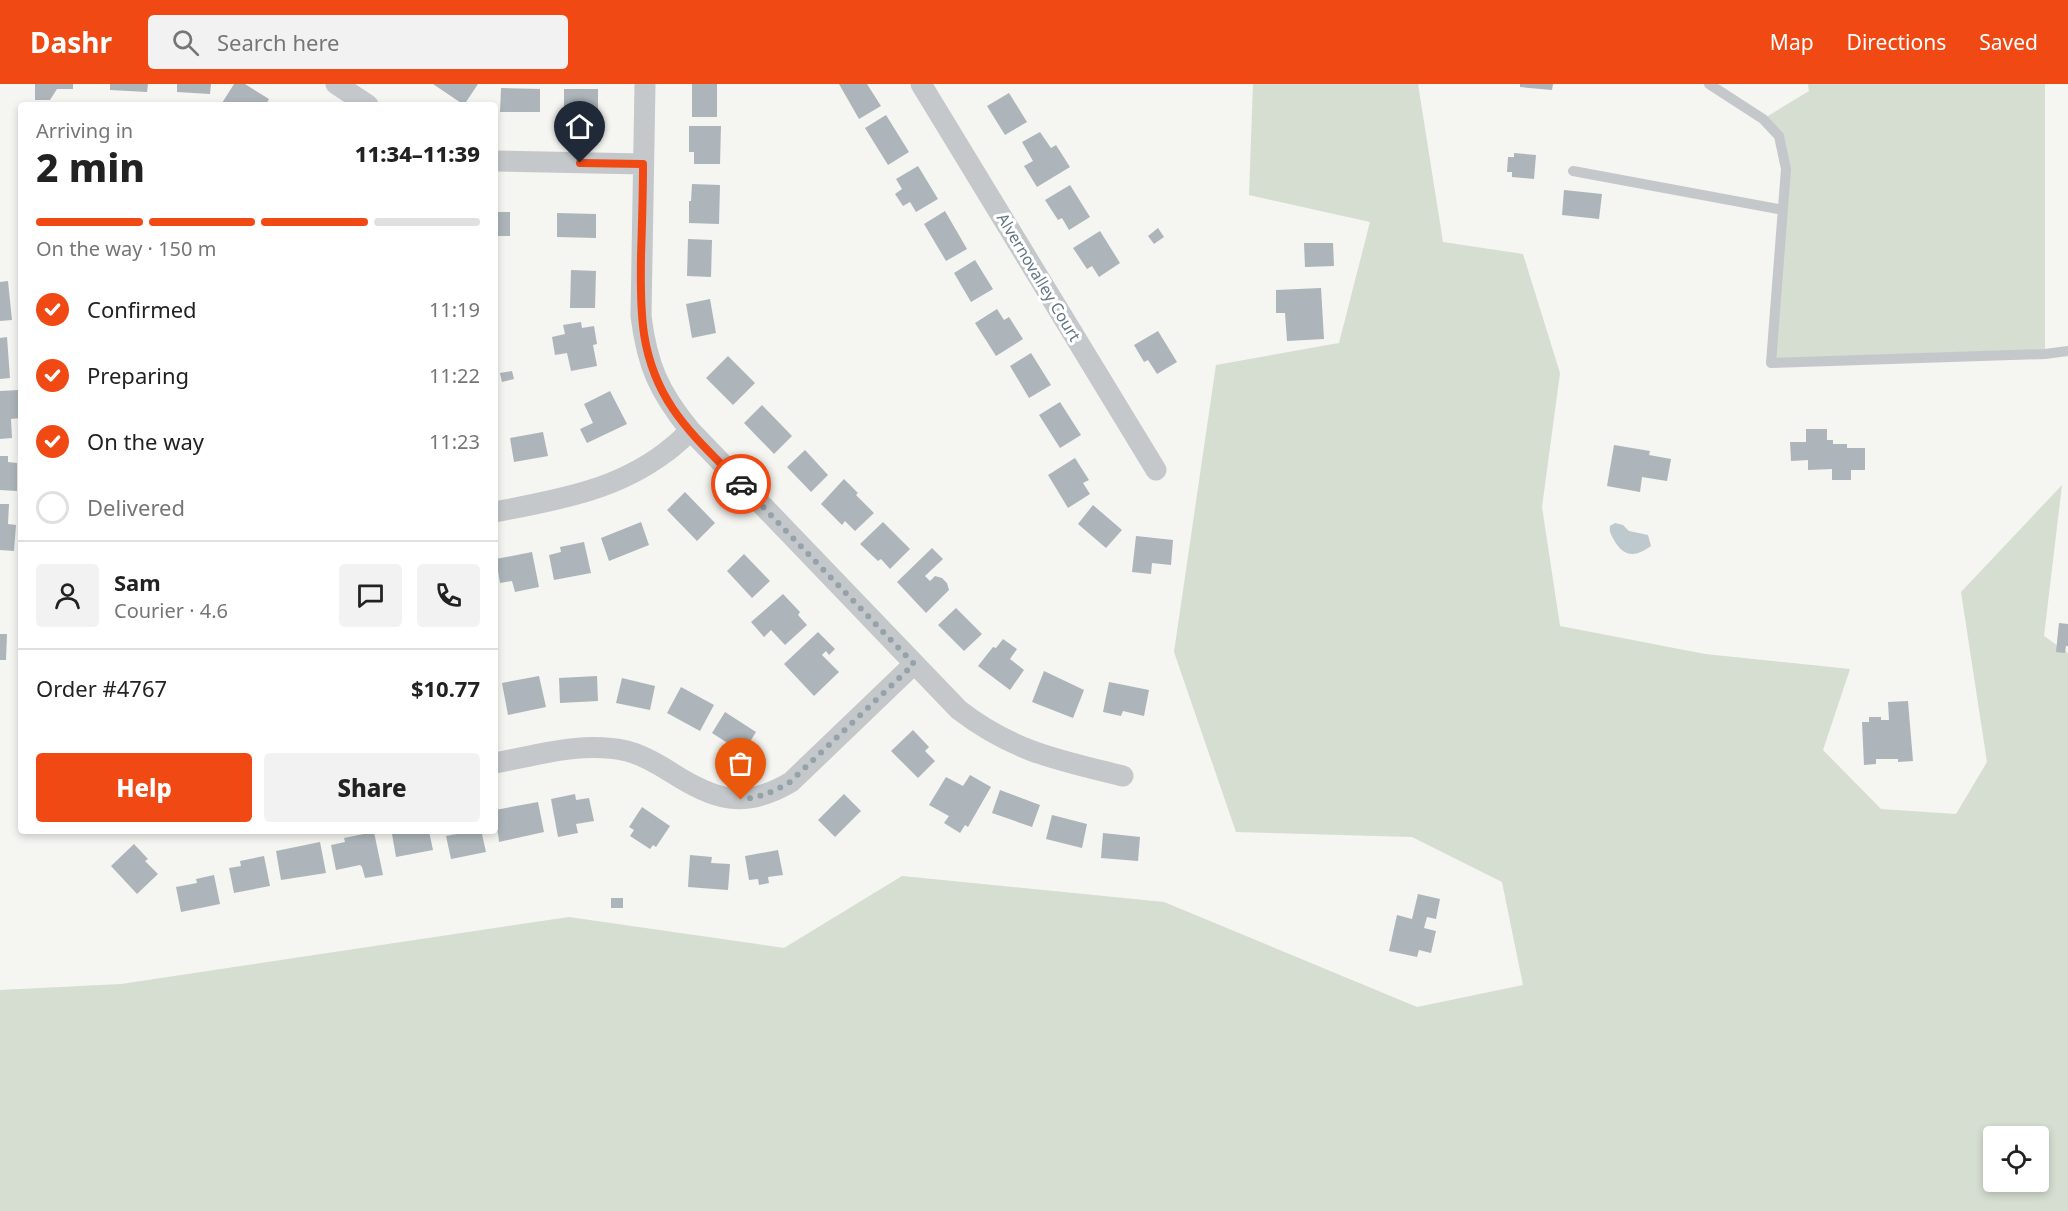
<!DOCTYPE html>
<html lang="en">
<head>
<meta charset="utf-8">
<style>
	:root { --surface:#fff; --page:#f2f2f2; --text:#222; --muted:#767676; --line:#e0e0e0; --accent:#f14914 }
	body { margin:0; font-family:"Noto Sans",sans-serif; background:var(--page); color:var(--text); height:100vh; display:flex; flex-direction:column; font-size:22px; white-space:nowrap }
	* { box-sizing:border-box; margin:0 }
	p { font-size:20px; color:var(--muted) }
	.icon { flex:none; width:33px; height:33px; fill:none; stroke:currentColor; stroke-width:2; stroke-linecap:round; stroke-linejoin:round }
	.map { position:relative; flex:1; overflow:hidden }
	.panel { position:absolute; left:18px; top:18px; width:480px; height:732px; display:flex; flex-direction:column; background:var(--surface); border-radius:6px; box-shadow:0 3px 9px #0003 }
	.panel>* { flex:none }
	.controls { position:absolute; left:1983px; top:1042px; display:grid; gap:12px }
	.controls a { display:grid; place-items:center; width:66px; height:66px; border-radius:6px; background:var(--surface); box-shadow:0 3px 9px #0003; font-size:30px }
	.pin { position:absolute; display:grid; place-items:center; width:51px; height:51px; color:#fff; margin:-62px -26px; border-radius:50% 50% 50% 0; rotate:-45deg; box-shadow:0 0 6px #0007 }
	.pin .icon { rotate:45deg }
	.courier { position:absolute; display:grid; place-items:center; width:60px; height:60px; margin:-30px; border:4px solid #f14914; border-radius:50%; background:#fff; color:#222; box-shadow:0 2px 8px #0007 }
	.headline em { font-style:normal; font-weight:800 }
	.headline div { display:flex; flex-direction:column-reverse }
	.headline { display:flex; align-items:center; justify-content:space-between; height:102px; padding:0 18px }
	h1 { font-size:39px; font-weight:800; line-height:45px }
	.bar { display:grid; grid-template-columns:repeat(4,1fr); gap:9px 6px; align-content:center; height:72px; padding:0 18px }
	.bar i { height:8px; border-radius:4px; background:var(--line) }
	.bar .on { background:var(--accent) }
	.bar p { grid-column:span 4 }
	.line { display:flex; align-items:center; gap:15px; padding:0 18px; border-top:2px solid var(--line) }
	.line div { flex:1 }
	.round { display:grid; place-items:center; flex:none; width:63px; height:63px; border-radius:6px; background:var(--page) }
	ol { padding:0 18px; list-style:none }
	li { display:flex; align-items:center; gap:18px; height:66px }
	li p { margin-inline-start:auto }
	li .icon { padding:6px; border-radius:50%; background:var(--accent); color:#fff; stroke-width:4 }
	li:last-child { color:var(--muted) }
	li i { width:33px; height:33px; border:3px solid var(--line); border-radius:50% }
	.button { display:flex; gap:12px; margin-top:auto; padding:12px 18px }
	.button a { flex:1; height:69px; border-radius:6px; background:var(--accent); color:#fff; font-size:24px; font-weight:800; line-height:69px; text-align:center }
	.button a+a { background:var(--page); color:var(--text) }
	header { display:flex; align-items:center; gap:36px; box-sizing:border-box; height:84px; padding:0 30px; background:var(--accent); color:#fff }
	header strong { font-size:28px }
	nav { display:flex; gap:33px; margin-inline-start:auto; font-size:21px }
	.search { width:420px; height:54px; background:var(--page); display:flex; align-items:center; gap:15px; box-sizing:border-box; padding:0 21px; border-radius:6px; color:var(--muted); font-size:22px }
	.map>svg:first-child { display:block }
</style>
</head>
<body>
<header>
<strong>Dashr</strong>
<div class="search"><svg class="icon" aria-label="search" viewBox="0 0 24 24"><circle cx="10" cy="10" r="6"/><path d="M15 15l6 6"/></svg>Search here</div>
<nav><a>Map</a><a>Directions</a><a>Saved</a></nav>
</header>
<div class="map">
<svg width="2068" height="1127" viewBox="0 0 2068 1127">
	<rect width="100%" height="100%" fill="#f5f5f1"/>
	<path fill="#d6ddd1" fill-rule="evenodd" d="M 1253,0 L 1418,0 L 1443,158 L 1523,170 L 1560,289 L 1542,423 L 1560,542 L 1705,570 L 1850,585 L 1823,666 L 1881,725 L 1956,730 L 1987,678 L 1961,508 L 2062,401 L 2044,552 L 2068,569 L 2068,1127 L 0,1127 L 0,906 L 121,900 L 569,833 L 784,864 L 902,792 L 1164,818 L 1417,923 L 1523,901 L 1502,798 L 1412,753 L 1236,748 L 1174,568 L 1216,281 L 1339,259 L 1370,138 L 1249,111 ZM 1994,1053 L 2038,1053 L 2038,1098 L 1994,1098 Z
		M 1808,0 L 2045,0 L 2045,270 L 1771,279 L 1786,85 L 1779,52 L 1763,35 L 1809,7 Z"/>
	<path fill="#bec9ce" d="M 1615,439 L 1623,441 L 1629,447 L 1648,451 L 1651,462 C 1636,473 1624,474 1614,456 C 1611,450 1609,448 1610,442 Z"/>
	<path fill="#adb5ba" d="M 35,0 L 73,0 L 73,5 L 57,5 L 50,16 L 35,16 Z
		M 110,0 L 148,0 L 147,8 L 110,6 Z
		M 177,0 L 211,0 L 210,10 L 177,8 Z
		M 234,0 L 245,0 L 269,15 L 266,21 L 225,21 L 222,19 Z
		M 433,0 L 478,0 L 464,21 Z
		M 692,0 L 717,0 L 717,33 L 692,33 Z
		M 839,0 L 867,0 L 881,22 L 859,35 Z
		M 1520,0 L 1553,0 L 1552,6 L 1520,3 Z
		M 501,4 L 540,5 L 540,28 L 500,28 Z
		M 564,5 L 598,5 L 598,29 L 564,29 Z
		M 1009,9 L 1027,38 L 1005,51 L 987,22 Z
		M 886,31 L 909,68 L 888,81 L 865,44 Z
		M 689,42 L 721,42 L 720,80 L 694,80 L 694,68 L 689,68 Z
		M 1040,48 L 1051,64 L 1056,61 L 1070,83 L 1037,103 L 1024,82 L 1033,77 L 1022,58 Z
		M 1514,69 L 1536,71 L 1534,95 L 1512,93 L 1512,88 L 1507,88 L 1508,73 L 1514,73 Z
		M 918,82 L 938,115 L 916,128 L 910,118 L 903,122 L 895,110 L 902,105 L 896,95 Z
		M 692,100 L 720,101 L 719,140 L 689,139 L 689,117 L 691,117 Z
		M 1070,101 L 1090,133 L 1069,146 L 1062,134 L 1058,136 L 1045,116 Z
		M 1564,106 L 1602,110 L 1599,135 L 1562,131 Z
		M 945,127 L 967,165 L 946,177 L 924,140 Z
		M 495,128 L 510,128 L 510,152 L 495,152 Z
		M 557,129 L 596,130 L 596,154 L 557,153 Z
		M 1158,144 L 1164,153 L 1154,160 L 1148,152 Z
		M 1100,147 L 1120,179 L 1099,193 L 1092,182 L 1087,185 L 1073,164 Z
		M 688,155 L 712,156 L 711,193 L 687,192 Z
		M 1304,159 L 1333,159 L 1334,182 L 1305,183 Z
		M 975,176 L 993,205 L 971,218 L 954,189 Z
		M 571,186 L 596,187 L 595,224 L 570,224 Z
		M 8,197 L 12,236 L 0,237 L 0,198 Z
		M 1321,204 L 1324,255 L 1287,257 L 1285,229 L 1276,229 L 1276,206 Z
		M 710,215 L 716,249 L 692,254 L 686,220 Z
		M 997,225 L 1004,236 L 1009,233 L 1023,255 L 996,272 L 975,239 Z
		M 581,238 L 582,244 L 594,242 L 597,260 L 593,261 L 597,282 L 571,287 L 567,269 L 555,271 L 552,253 L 565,250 L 563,241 Z
		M 1158,247 L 1177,278 L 1157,290 L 1148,276 L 1144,278 L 1134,261 Z
		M 7,253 L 10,294 L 0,295 L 0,254 Z
		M 1031,269 L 1051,301 L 1029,314 L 1010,282 Z
		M 728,272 L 755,299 L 733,321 L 706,294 Z
		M 512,287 L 514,295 L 502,298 L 500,289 Z
		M 19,306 L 20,334 L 11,335 L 12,354 L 0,355 L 0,307 Z
		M 610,307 L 627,340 L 587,359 L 580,345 L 593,339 L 584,320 Z
		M 1060,318 L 1081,351 L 1060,364 L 1039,331 Z
		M 762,321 L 792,352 L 774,370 L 744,339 Z
		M 1806,345 L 1827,345 L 1827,356 L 1833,356 L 1833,360 L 1847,360 L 1847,364 L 1865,364 L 1865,386 L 1851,386 L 1851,396 L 1832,396 L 1832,385 L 1808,386 L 1808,376 L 1791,377 L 1790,358 L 1806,358 Z
		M 543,348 L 548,372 L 514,378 L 510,354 Z
		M 1614,361 L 1650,367 L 1649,371 L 1671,375 L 1667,397 L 1642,393 L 1640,408 L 1607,402 Z
		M 805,366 L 828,391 L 811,408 L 787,383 Z
		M 0,372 L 8,372 L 8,378 L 17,379 L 17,407 L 0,406 Z
		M 1075,374 L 1089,396 L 1083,399 L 1090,410 L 1068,424 L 1048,391 Z
		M 844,395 L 858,409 L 856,411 L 874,429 L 855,447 L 845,437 L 842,441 L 821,420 Z
		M 685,408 L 715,439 L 697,457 L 667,426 Z
		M 0,420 L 9,420 L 8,440 L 16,441 L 14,467 L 0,466 Z
		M 1093,421 L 1122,446 L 1106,464 L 1078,440 Z
		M 641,438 L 649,461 L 609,477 L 601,454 Z
		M 883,438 L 910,465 L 890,485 L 881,475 L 878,477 L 860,460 Z
		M 1136,452 L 1173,456 L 1171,481 L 1152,479 L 1151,490 L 1132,488 Z
		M 584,458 L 591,489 L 554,496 L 549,471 L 561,468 L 560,463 Z
		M 932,464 L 943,475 L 925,492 L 930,497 L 935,492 L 942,494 L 947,499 L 949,506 L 926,529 L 897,498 Z
		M 532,468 L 539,503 L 515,508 L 512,497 L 500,499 L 496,475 Z
		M 744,470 L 770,497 L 752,514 L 727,487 Z
		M 783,510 L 800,528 L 798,531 L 807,541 L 785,561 L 771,546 L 764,553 L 751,538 Z
		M 956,524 L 982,550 L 964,567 L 938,541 Z
		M 2059,539 L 2068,540 L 2068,562 L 2066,562 L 2065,569 L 2056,568 Z
		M 818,548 L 835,565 L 829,571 L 826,567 L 822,571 L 839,588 L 814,612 L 784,580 Z
		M 0,550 L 7,550 L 6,576 L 0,576 Z
		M 1003,555 L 1017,565 L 1010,575 L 1024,586 L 1010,606 L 978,582 L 993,563 L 996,564 Z
		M 1044,587 L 1084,606 L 1073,634 L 1032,618 Z
		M 539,592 L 546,623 L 508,631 L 502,599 Z
		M 597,592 L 598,617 L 560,619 L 559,594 Z
		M 622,594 L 655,602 L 650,626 L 616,619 Z
		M 1109,598 L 1149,606 L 1144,632 L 1123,627 L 1121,632 L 1103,628 Z
		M 681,603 L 714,621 L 700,647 L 667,629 Z
		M 1908,617 L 1913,677 L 1898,678 L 1898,675 L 1876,675 L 1876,680 L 1864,681 L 1862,638 L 1869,638 L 1869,633 L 1881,633 L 1881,636 L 1889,636 L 1888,618 Z
		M 725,628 L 756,648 L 743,669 L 712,649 Z
		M 913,646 L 929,663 L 925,667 L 935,677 L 918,694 L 891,667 Z
		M 970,691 L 991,703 L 968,743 L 965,741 L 960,749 L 944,739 L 949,732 L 929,721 L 946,693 L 963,702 Z
		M 1000,706 L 1040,721 L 1032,743 L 992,729 Z
		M 575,710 L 576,716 L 589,714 L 594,737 L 576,740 L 578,749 L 558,753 L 551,715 Z
		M 844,710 L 861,727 L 835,753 L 818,736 Z
		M 538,718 L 544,748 L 499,758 L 495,726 Z
		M 642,723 L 670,742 L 656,763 L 653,761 L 650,765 L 630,752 L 634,746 L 629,743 Z
		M 1052,731 L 1087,740 L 1082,764 L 1046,755 Z
		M 405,747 L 429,747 L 433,766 L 396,773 L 392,750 Z
		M 461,747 L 485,747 L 485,750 L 482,750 L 486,768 L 451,775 L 446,752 L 462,749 Z
		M 374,748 L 383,791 L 365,794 L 362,783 L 360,781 L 336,786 L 331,761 L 345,758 L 344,754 Z
		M 1103,749 L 1140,753 L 1138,777 L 1101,774 Z
		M 320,758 L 326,789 L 281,796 L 276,767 Z
		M 134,760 L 148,775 L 145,777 L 158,790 L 137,810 L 111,782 Z
		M 778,766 L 783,791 L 768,793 L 769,799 L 759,801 L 758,795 L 749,796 L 745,772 Z
		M 690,771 L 712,773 L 711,779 L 730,780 L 728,806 L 688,803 Z
		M 264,772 L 270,802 L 234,809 L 229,784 L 241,782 L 240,777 Z
		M 214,791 L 220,820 L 181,828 L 176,803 L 197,799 L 196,795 Z
		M 1418,810 L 1440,815 L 1436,835 L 1427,833 L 1424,844 L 1436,847 L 1431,869 L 1419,866 L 1417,873 L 1389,867 L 1397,831 L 1412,835 Z
		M 611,814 L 623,814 L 623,824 L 611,824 Z"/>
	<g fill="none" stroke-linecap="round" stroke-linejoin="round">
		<path stroke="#c4c8cb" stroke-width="10" d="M 1709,0 L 1763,35 L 1779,52 L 1786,85 L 1771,279 L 2045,270 L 2068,267
			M 1573,87 L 1783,126"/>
		<path stroke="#c4c8cb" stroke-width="21" d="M 336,0 L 368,21
			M 645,0 L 641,232 C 647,281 659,308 690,346 L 959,626 C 1014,668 1058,676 1123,692
			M 921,0 L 1156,386
			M 495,77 L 643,80
			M 495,428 C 556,416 615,407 666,368 C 675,361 683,355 690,346
			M 495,679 C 538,671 583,657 627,667 C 643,671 658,680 672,689 C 715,716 744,726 791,698 L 914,580"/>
	</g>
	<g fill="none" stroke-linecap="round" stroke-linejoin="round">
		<path stroke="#95a2aa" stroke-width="6" stroke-dasharray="0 10.8" d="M 741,400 L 914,580 L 790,698 C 774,708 760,713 741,716"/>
		<path stroke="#f14914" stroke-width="8" d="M 580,79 L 643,80 C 643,111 642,141 641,172 C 640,229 640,276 673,325 C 692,353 718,376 741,400"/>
	</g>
	<g text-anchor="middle" stroke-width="6" stroke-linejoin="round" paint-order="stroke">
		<g font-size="16" fill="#617584" stroke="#fff">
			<text transform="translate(1039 193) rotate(59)" y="6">Alvernovalley Court</text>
		</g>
	</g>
</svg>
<div class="controls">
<a><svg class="icon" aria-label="locate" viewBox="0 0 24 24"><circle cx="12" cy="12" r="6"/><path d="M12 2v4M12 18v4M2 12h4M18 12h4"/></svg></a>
</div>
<div class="pin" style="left:741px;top:716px;background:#ea580c"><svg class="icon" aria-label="bag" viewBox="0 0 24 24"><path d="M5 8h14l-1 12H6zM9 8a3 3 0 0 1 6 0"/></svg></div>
<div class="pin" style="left:580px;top:79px;background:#1f2937"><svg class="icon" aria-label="home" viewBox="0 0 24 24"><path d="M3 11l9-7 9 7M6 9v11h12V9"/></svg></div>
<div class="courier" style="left:741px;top:400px"><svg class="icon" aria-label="car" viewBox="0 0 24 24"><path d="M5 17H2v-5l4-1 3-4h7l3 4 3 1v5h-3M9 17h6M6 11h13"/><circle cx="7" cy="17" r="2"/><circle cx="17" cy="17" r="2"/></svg></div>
<section class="panel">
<div class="headline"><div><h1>2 min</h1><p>Arriving in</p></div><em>11:34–11:39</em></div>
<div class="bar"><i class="on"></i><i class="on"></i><i class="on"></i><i></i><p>On the way · 150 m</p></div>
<ol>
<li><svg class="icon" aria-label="check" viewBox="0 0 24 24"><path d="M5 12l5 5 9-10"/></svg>Confirmed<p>11:19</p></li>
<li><svg class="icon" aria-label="check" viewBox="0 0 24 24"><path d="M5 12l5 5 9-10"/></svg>Preparing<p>11:22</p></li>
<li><svg class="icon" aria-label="check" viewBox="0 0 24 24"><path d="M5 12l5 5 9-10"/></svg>On the way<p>11:23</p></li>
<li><i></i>Delivered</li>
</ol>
<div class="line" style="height:108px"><a class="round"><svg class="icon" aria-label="person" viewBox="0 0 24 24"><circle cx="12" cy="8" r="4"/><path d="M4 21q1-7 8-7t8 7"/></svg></a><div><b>Sam</b><p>Courier · 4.6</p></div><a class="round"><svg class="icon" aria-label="chat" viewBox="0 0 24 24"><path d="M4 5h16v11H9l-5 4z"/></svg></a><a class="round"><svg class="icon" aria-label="phone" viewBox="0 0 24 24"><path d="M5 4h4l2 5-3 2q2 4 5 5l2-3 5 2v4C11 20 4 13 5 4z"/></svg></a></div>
<div class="line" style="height:78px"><div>Order #4767</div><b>$10.77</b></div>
<div class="button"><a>Help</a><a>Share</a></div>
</section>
</div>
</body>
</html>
